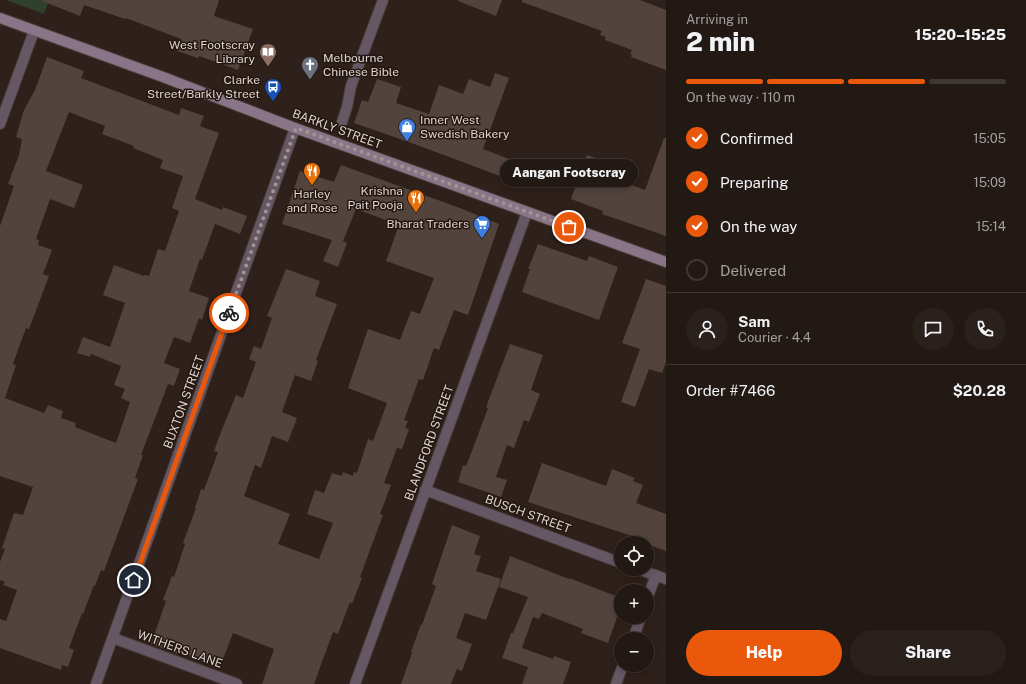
<!DOCTYPE html>
<html lang="en">
<head>
<meta charset="utf-8">
<style>
	:root { --surface:#221814; --page:#2a211d; --text:#f1f3f6; --muted:#a2a0a0; --line:#3f3734; --accent:#ea580c }
	body { margin:0; font-family:"Public Sans",sans-serif; background:var(--page); color:var(--text); height:100vh; display:flex; flex-direction:column; font-size:15px; white-space:nowrap }
	* { box-sizing:border-box; margin:0 }
	p { font-size:13px; color:var(--muted) }
	.icon { flex:none; width:22px; height:22px; fill:none; stroke:currentColor; stroke-width:2; stroke-linecap:round; stroke-linejoin:round }
	.map { position:relative; flex:1; overflow:hidden }
	.panel { display:flex; flex-direction:column; background:var(--surface); width:360px }
	.panel>* { flex:none }
	.tools { position:absolute; left:614px; top:536px; display:grid; gap:8px }
	.tools a { display:grid; place-items:center; width:40px; height:40px; border-radius:50%; background:var(--surface); box-shadow:0 2px 6px #0003,0 0 0 1px var(--line); font-size:20px }
	.pin { position:absolute; display:grid; place-items:center; width:34px; height:34px; color:#fff; margin:-17px; border:2px solid #fff; border-radius:50%; box-shadow:0 1px 4px #0007 }
	.courier { position:absolute; display:grid; place-items:center; width:40px; height:40px; margin:-20px; border:3px solid #ea580c; border-radius:50%; background:#fff; color:#222; box-shadow:0 1px 5px #0007 }
	.bubble { position:absolute; height:28px; border-radius:14px; background:var(--surface); box-shadow:0 2px 6px #0003,0 0 0 1px var(--line); font-size:13px; font-weight:800; line-height:28px; text-align:center }
	.overview em { font-style:normal; font-weight:800 }
	.overview div { display:flex; flex-direction:column-reverse }
	.overview { display:flex; align-items:center; justify-content:space-between; height:68px; padding:0 20px }
	h1 { font-size:26px; font-weight:800; line-height:30px }
	.bar { display:grid; grid-template-columns:repeat(4,1fr); gap:6px 4px; align-content:center; height:48px; padding:0 20px }
	.bar i { height:5px; border-radius:3px; background:var(--line) }
	.bar .current { background:var(--accent) }
	.bar p { grid-column:span 4 }
	.line { display:flex; align-items:center; gap:10px; padding:0 20px; border-top:1px solid var(--line) }
	.line div { flex:1 }
	.round { display:grid; place-items:center; flex:none; width:42px; height:42px; border-radius:21px; background:var(--page) }
	ol { padding:0 20px; list-style:none }
	li { display:flex; align-items:center; gap:12px; height:44px }
	li p { margin-inline-start:auto }
	li .icon { padding:4px; border-radius:50%; background:var(--accent); color:#fff; stroke-width:4 }
	li:last-child { color:var(--muted) }
	li i { width:22px; height:22px; border:2px solid var(--line); border-radius:50% }
	.action { display:flex; gap:8px; margin-top:auto; padding:8px 20px }
	.action a { flex:1; height:46px; border-radius:24px; background:var(--accent); color:#fff; font-size:16px; font-weight:800; line-height:46px; text-align:center }
	.action a+a { background:var(--page); color:var(--text) }
	main { display:flex; flex:1; min-height:0 }
	.map>svg:first-child { display:block }
</style>
</head>
<body>
<main>
<div class="map">
<svg width="666" height="684" viewBox="0 0 666 684">
	<rect width="100%" height="100%" fill="#2e201a"/>
	<path fill="#2f402b" d="M 6,0 L 49,0 L 44,14 Z"/>
	<path fill="#52433d" fill-rule="evenodd" d="M 43,0 L 219,0 L 214,16 L 253,29 L 238,70 L 199,56 L 198,58 L 177,51 L 181,39 L 126,18 L 125,19 L 84,5 L 80,16 L 42,1 Z
		M 458,0 L 502,0 L 496,16 L 458,1 Z
		M 522,0 L 640,0 L 666,10 L 666,70 L 631,57 L 632,55 L 630,54 L 632,50 L 605,40 L 606,37 L 600,35 L 602,31 L 522,2 Z
		M 47,57 L 84,71 L 81,78 L 179,115 L 181,108 L 204,116 L 200,126 L 219,133 L 195,199 L 222,210 L 223,207 L 247,216 L 240,234 L 215,224 L 202,260 L 200,259 L 189,291 L 209,298 L 202,320 L 199,318 L 190,343 L 174,337 L 164,363 L 180,369 L 174,386 L 168,384 L 141,455 L 143,455 L 135,478 L 138,479 L 104,571 L 101,570 L 95,586 L 94,585 L 83,614 L 82,613 L 69,648 L 74,650 L 68,667 L 62,665 L 61,670 L 0,648 L 0,619 L 6,621 L 17,590 L 3,585 L 5,582 L 0,580 L 0,562 L 5,549 L 2,548 L 14,513 L 23,515 L 33,487 L 0,476 L 0,226 L 14,186 L 8,184 L 19,155 L 22,139 L 16,137 L 24,110 L 35,90 ZM 69,112 L 105,126 L 102,134 L 134,146 L 133,148 L 163,160 L 160,168 L 183,176 L 172,208 L 179,211 L 165,251 L 158,249 L 149,276 L 144,275 L 144,276 L 114,265 L 103,295 L 125,303 L 110,347 L 83,337 L 77,353 L 90,357 L 91,354 L 121,366 L 114,385 L 125,389 L 121,398 L 130,402 L 116,443 L 75,427 L 76,423 L 61,418 L 63,411 L 48,405 L 44,413 L 5,398 L 16,365 L 13,364 L 26,328 L 29,329 L 49,276 L 43,274 L 52,250 L 38,245 L 39,240 L 36,239 L 50,199 L 74,208 L 83,185 L 46,171 Z
		M 495,73 L 509,78 L 483,149 L 515,161 L 508,179 L 417,145 L 354,123 L 362,100 L 368,102 L 377,79 L 401,87 L 396,103 L 429,114 L 439,85 L 463,94 L 469,79 L 490,87 Z
		M 664,138 L 666,138 L 666,236 L 602,214 L 603,211 L 571,199 L 587,155 L 602,160 L 600,163 L 616,168 L 612,178 L 645,190 Z
		M 341,165 L 460,208 L 499,224 L 468,315 L 454,310 L 439,350 L 434,348 L 423,380 L 419,379 L 404,420 L 408,421 L 405,428 L 409,429 L 402,449 L 397,448 L 384,483 L 391,485 L 380,514 L 383,515 L 360,577 L 362,578 L 352,604 L 350,602 L 338,634 L 333,632 L 314,684 L 262,684 L 274,649 L 233,633 L 220,667 L 178,651 L 177,654 L 151,644 L 166,601 L 163,600 L 172,576 L 174,577 L 185,544 L 183,543 L 196,508 L 195,508 L 201,489 L 204,490 L 218,452 L 214,451 L 219,437 L 236,395 L 243,398 L 256,362 L 249,359 L 254,346 L 261,349 L 272,318 L 267,316 L 286,269 L 320,281 L 315,296 L 337,304 L 316,360 L 318,361 L 311,381 L 295,375 L 282,412 L 297,418 L 288,442 L 272,436 L 261,468 L 255,465 L 244,496 L 290,514 L 278,544 L 319,559 L 333,523 L 307,514 L 315,490 L 324,493 L 332,473 L 342,476 L 343,472 L 353,476 L 354,472 L 357,473 L 368,439 L 373,441 L 387,403 L 348,388 L 368,329 L 400,340 L 411,311 L 420,314 L 434,278 L 386,261 L 399,225 L 356,209 L 343,241 L 347,243 L 338,267 L 323,261 L 332,240 L 282,224 L 300,171 L 334,182 Z
		M 538,244 L 587,261 L 589,256 L 618,267 L 599,320 L 522,292 L 530,269 L 528,269 Z
		M 646,279 L 666,286 L 666,362 L 662,373 L 649,369 L 635,407 L 621,402 L 640,349 L 622,343 Z
		M 510,344 L 543,355 L 531,390 L 540,394 L 529,422 L 524,420 L 514,448 L 507,445 L 496,477 L 507,480 L 501,497 L 458,482 L 463,465 L 466,466 L 472,451 L 488,408 L 486,407 Z
		M 542,463 L 606,486 L 612,469 L 635,478 L 633,481 L 643,485 L 636,503 L 666,514 L 666,551 L 631,538 L 632,536 L 528,502 Z
		M 452,525 L 480,536 L 474,554 L 481,556 L 476,571 L 501,579 L 486,620 L 465,613 L 456,638 L 472,644 L 462,671 L 457,669 L 451,684 L 401,684 L 412,653 L 411,652 L 421,624 L 422,625 L 436,586 L 432,584 Z
		M 510,556 L 569,579 L 569,578 L 621,598 L 621,606 L 608,643 L 581,633 L 583,629 L 542,613 L 539,619 L 533,617 L 522,648 L 553,659 L 554,656 L 571,662 L 563,684 L 522,684 L 528,667 L 502,658 L 511,633 L 513,633 L 528,597 L 499,587 Z"/>
	<g fill="none" stroke-linecap="round" stroke-linejoin="round">
		<defs>
			<path id="street" d="M 342,122 L 347,107 L 351,86 L 383,0
				M 0,124 L 34,31
				M 425,490 L 621,563
				M 638,569 L 666,579
				M 647,599 L 656,575
				M 113,638 L 237,684
				M 633,639 L 641,617
				M 96,684 L 295,128
				M 355,684 L 527,212
				M 616,684 L 623,665"/>
			<path id="secondary" d="M 0,18 L 163,77 L 295,128 L 666,262"/>
		</defs>
		<use href="#street" stroke="#4a3d37" stroke-width="12"/>
		<use href="#secondary" stroke="#4a3d37" stroke-width="12"/>
		<use href="#street" stroke="#655763" stroke-width="10"/>
		<use href="#secondary" stroke="#8a7487" stroke-width="10"/>
	</g>
	<g fill="none" stroke-linecap="round" stroke-linejoin="round">
		<path stroke="#a09691" stroke-width="4" stroke-dasharray="0 7.2" d="M 229,313 L 296,128 L 569,227"/>
		<path stroke="#ea580c" stroke-width="5" d="M 134,580 L 229,313"/>
	</g>
	<defs>
		<symbol id="library-pin" viewBox="-11 -11 22 30"><path d="M0 17L-7.5 6A9.5 9.5 0 1 1 7.5 6Z" fill="#8d6e63" stroke="#241711"/><path d="M-6-4Q-3-5.5-.7-3.5V5Q-3 3-6 4ZM6-4Q3-5.5 .7-3.5V5Q3 3 6 4Z" fill="#fff"/></symbol>
		<symbol id="church-pin" viewBox="-11 -11 22 30"><path d="M0 17L-7.5 6A9.5 9.5 0 1 1 7.5 6Z" fill="#6b7280" stroke="#241711"/><path d="M-1.2-6h2.4v3.5h3.3v2.4h-3.3V6h-2.4V-.1h-3.3v-2.4h3.3Z" fill="#fff"/></symbol>
		<symbol id="bus-pin" viewBox="-11 -11 22 30"><path d="M0 17L-7.5 6A9.5 9.5 0 1 1 7.5 6Z" fill="#1a4fb4" stroke="#241711"/><path d="M-5-6H5V4H4V6H2V4H-2V6H-4V4H-5ZM-3.5-4V0h7V-4ZM-3.5 1.2v1.5H-2V1.2ZM2 1.2v1.5H3.5V1.2Z" fill="#fff"/></symbol>
		<symbol id="shop-pin" viewBox="-11 -11 22 30"><path d="M0 17L-7.5 6A9.5 9.5 0 1 1 7.5 6Z" fill="#3f7fe0" stroke="#241711"/><path d="M-5-2.5h2.3a2.7 3.5 0 0 1 5.4 0H5L5.5 6h-11ZM-1.5-2.5h3a1.5 2.3 0 0 0-3 0Z" fill="#fff"/></symbol>
		<symbol id="restaurant-pin" viewBox="-11 -11 22 30"><path d="M0 17L-7.5 6A9.5 9.5 0 1 1 7.5 6Z" fill="#e8710a" stroke="#241711"/><path d="M-5-6h1v4h1v-4h1v4h1v-4h1v5L-1.5 .5V6h-2V.5L-5-1ZM5-6V6H3V1.5H1.5Q1.5-4 5-6Z" fill="#fff"/></symbol>
		<symbol id="supermarket-pin" viewBox="-11 -11 22 30"><path d="M0 17L-7.5 6A9.5 9.5 0 1 1 7.5 6Z" fill="#3f7fe0" stroke="#241711"/><path d="M-6-5.5h2.5l.6 2H6L4.5 2H-2.5L-4.4-4H-6ZM-1.5 3.2a1.3 1.3 0 1 0 .1 0ZM3 3.2a1.3 1.3 0 1 0 .1 0Z" fill="#fff"/></symbol>
	</defs>
	<g fill-rule="evenodd">
		<use href="#library-pin" x="258" y="42" width="20" height="27"/>
		<use href="#church-pin" x="300" y="55" width="20" height="27"/>
		<use href="#bus-pin" x="263" y="77" width="20" height="27"/>
		<use href="#shop-pin" x="397" y="117" width="20" height="27"/>
		<use href="#restaurant-pin" x="302" y="161" width="20" height="27"/>
		<use href="#restaurant-pin" x="406" y="188" width="20" height="27"/>
		<use href="#supermarket-pin" x="472" y="214" width="20" height="27"/>
	</g>
	<g text-anchor="middle" stroke-width="3" stroke-linejoin="round" paint-order="stroke">
		<g font-size="12" fill="#ded5d1" stroke="#241711" text-anchor="end">
			<text x="255" y="49">West Footscray<tspan x="255" dy="14">Library</tspan></text>
			<text x="323" y="62" text-anchor="start">Melbourne<tspan x="323" dy="14">Chinese Bible</tspan></text>
			<text x="260" y="84">Clarke<tspan x="260" dy="14">Street/Barkly Street</tspan></text>
			<text x="420" y="124" text-anchor="start">Inner West<tspan x="420" dy="14">Swedish Bakery</tspan></text>
			<text x="403" y="195">Krishna<tspan x="403" dy="14">Pait Pooja</tspan></text>
			<text x="312" y="198" text-anchor="middle">Harley<tspan x="312" dy="14">and Rose</tspan></text>
			<text x="469" y="228">Bharat Traders</text>
		</g>
		<g font-size="12" fill="#ded5d1" stroke="#241711">
			<text transform="translate(337 129) rotate(20)" y="4">BARKLY STREET</text>
			<text transform="translate(184 402) rotate(-70)" y="4">BUXTON STREET</text>
			<text transform="translate(429 443) rotate(-70)" y="4">BLANDFORD STREET</text>
			<text transform="translate(528 514) rotate(20)" y="4">BUSCH STREET</text>
			<text transform="translate(180 649) rotate(20)" y="4">WITHERS LANE</text>
		</g>
	</g>
</svg>
<div class="tools">
<a><svg class="icon" aria-label="locate" viewBox="0 0 24 24"><circle cx="12" cy="12" r="6"/><path d="M12 2v4M12 18v4M2 12h4M18 12h4"/></svg></a>
<a>+</a>
<a>−</a>
</div>
<div class="pin" style="left:569px;top:227px;background:#ea580c"><svg class="icon" aria-label="bag" viewBox="0 0 24 24"><path d="M5 8h14l-1 12H6zM9 8a3 3 0 0 1 6 0"/></svg></div>
<div class="pin" style="left:134px;top:580px;background:#1f2937"><svg class="icon" aria-label="home" viewBox="0 0 24 24"><path d="M3 11l9-7 9 7M6 9v11h12V9"/></svg></div>
<div class="courier" style="left:229px;top:313px"><svg class="icon" aria-label="bike" viewBox="0 0 24 24"><circle cx="6" cy="16" r="4"/><circle cx="18" cy="16" r="4"/><path d="M6 16l4-8h5l3 8M10 8l3 8H6M13 5h3"/></svg></div>
<div class="bubble" style="left:500px;top:159px;width:138px">Aangan Footscray</div>
</div>
<section class="panel">
<div class="overview"><div><h1>2 min</h1><p>Arriving in</p></div><em>15:20–15:25</em></div>
<div class="bar"><i class="current"></i><i class="current"></i><i class="current"></i><i></i><p>On the way · 110 m</p></div>
<ol>
<li><svg class="icon" aria-label="check" viewBox="0 0 24 24"><path d="M5 12l5 5 9-10"/></svg>Confirmed<p>15:05</p></li>
<li><svg class="icon" aria-label="check" viewBox="0 0 24 24"><path d="M5 12l5 5 9-10"/></svg>Preparing<p>15:09</p></li>
<li><svg class="icon" aria-label="check" viewBox="0 0 24 24"><path d="M5 12l5 5 9-10"/></svg>On the way<p>15:14</p></li>
<li><i></i>Delivered</li>
</ol>
<div class="line" style="height:72px"><a class="round"><svg class="icon" aria-label="person" viewBox="0 0 24 24"><circle cx="12" cy="8" r="4"/><path d="M4 21q1-7 8-7t8 7"/></svg></a><div><b>Sam</b><p>Courier · 4.4</p></div><a class="round"><svg class="icon" aria-label="chat" viewBox="0 0 24 24"><path d="M4 5h16v11H9l-5 4z"/></svg></a><a class="round"><svg class="icon" aria-label="phone" viewBox="0 0 24 24"><path d="M5 4h4l2 5-3 2q2 4 5 5l2-3 5 2v4C11 20 4 13 5 4z"/></svg></a></div>
<div class="line" style="height:52px"><div>Order #7466</div><b>$20.28</b></div>
<div class="action"><a>Help</a><a>Share</a></div>
</section>
</main>
</body>
</html>
